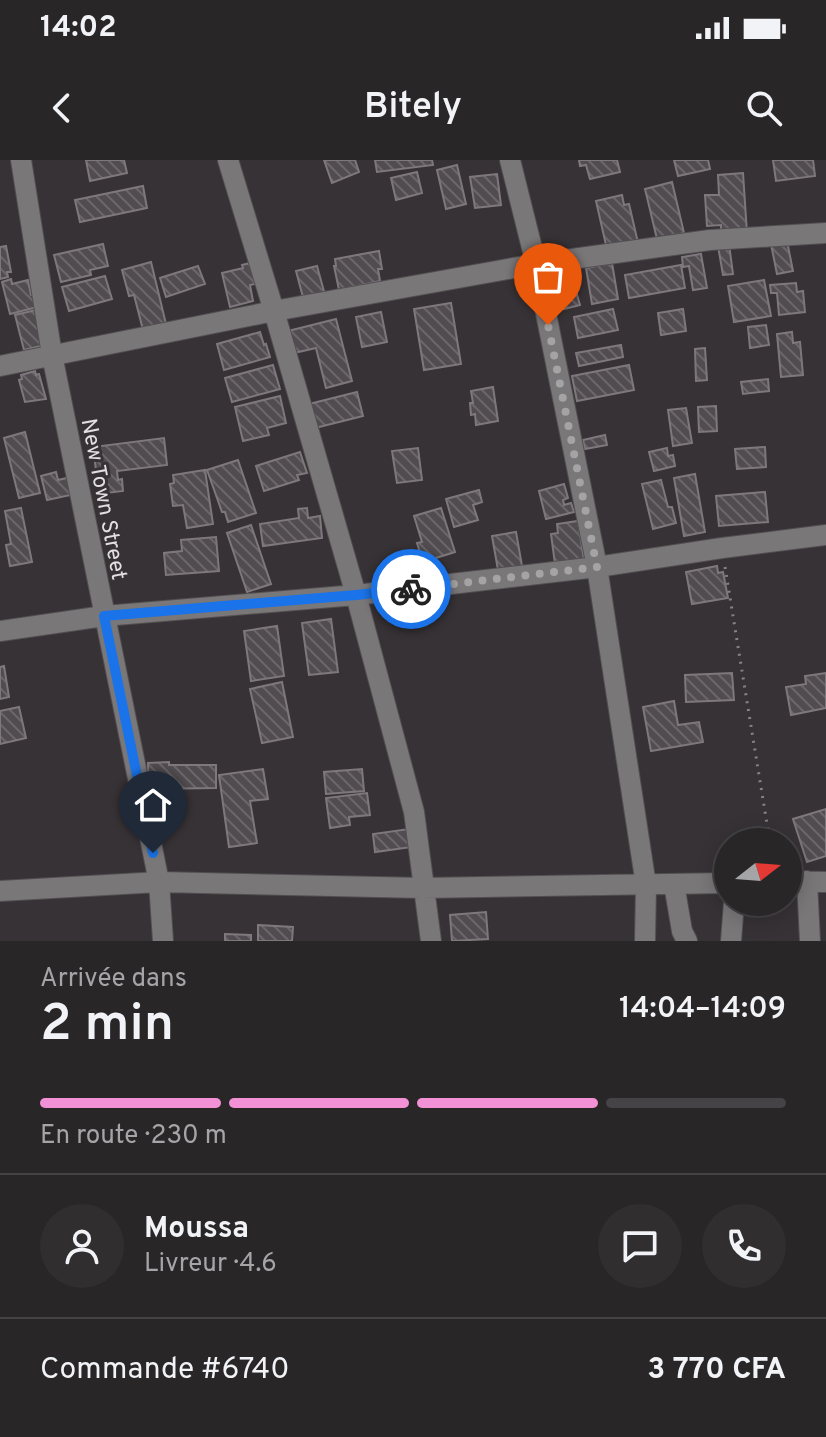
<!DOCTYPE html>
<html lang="fr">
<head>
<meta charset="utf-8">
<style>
	:root { --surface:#292628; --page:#312e30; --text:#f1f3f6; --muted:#a5a5a8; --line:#454345; --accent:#f391d6 }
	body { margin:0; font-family:Overpass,sans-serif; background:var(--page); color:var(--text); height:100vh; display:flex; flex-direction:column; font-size:30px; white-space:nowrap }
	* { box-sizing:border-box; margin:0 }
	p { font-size:26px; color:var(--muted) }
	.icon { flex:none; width:44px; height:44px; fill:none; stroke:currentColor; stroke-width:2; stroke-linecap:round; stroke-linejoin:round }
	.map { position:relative; height:781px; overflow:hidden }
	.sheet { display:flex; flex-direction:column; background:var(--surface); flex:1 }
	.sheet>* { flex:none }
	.needle { width:52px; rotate:73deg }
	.fabs { position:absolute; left:714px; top:668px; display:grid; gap:16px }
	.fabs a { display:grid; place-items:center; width:88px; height:88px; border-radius:50%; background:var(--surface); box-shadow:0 4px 20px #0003,0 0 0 2px var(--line); font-size:40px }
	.pin { position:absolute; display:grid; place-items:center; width:68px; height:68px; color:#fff; margin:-82px -34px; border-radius:50% 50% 50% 0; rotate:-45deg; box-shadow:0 0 8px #0007 }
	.pin .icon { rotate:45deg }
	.courier { position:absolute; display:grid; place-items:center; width:80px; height:80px; margin:-40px; border:6px solid #1a73e8; border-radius:50%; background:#fff; color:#222; box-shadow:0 2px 10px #0007 }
	.head em { font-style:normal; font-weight:600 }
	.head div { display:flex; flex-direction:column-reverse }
	.head { display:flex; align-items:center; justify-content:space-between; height:136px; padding:0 40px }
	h1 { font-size:52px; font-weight:600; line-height:60px }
	.bar { display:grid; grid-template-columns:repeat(4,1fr); gap:12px 8px; align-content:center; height:96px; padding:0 40px }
	.bar i { height:10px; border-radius:6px; background:var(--line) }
	.bar .on { background:var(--accent) }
	.bar p { grid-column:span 4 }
	.line { display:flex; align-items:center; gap:20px; padding:0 40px; border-top:2px solid var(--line) }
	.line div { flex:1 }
	.round { display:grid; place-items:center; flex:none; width:84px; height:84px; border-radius:42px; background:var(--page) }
	.status { display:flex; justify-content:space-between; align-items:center; height:56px; padding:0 40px; background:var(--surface); direction:ltr }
	.status svg { height:22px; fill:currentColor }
	header { display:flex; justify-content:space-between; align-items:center; height:104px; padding:0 40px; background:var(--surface); font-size:36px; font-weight:600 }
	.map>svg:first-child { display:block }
</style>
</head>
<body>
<div class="status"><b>14:02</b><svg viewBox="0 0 49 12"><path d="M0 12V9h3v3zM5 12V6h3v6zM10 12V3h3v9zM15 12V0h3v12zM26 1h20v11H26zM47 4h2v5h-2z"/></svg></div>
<header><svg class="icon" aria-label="back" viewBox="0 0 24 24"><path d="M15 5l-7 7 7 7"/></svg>Bitely<svg class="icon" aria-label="search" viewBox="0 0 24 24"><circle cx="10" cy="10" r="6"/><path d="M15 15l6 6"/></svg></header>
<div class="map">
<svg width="826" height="781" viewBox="0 0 826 781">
	<defs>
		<pattern id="building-back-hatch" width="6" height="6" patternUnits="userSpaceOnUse" patternTransform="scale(2)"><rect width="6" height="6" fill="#514c50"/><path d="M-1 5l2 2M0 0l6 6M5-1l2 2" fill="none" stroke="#6a6669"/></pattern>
	</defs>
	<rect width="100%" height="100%" fill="#373235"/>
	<path fill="url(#building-back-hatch)" stroke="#7e787c" stroke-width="2" d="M 86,0 L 124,0 L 127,13 L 90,21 Z
		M 324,0 L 355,0 L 359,12 L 332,23 Z
		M 375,0 L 432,0 L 433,5 L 377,12 Z
		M 579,0 L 617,0 L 620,12 L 590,19 L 586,5 L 580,6 Z
		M 674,0 L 708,0 L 710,9 L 678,16 Z
		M 773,0 L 813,0 L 815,16 L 776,21 Z
		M 457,5 L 466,44 L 446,49 L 437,10 Z
		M 417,12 L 422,33 L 396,40 L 391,18 Z
		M 743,13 L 747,73 L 721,75 L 721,65 L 707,66 L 705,35 L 719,35 L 718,15 Z
		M 497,14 L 501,45 L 475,48 L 470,17 Z
		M 672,22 L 684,73 L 657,79 L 645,29 Z
		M 143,26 L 147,48 L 80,62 L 75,40 Z
		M 622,35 L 624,45 L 629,44 L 639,87 L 608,94 L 596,41 Z
		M 787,81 L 793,111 L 777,114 L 771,84 Z
		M 103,84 L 108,106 L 90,110 L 91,115 L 61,122 L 54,95 Z
		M 729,84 L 733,114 L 723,115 L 718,86 Z
		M 6,86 L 11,112 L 7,112 L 8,117 L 0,119 L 0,87 Z
		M 379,91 L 382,109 L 378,109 L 380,121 L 339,130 L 334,106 L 336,106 L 335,99 Z
		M 701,94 L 707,128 L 693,130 L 689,106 L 683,107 L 682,97 Z
		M 151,102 L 166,164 L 143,170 L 134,135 L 129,136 L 122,110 Z
		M 250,103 L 255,124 L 250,125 L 253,141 L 230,147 L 222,113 L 243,108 L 242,105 Z
		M 612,103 L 618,139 L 592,144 L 586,108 Z
		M 681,105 L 685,128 L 629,138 L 625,115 Z
		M 198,106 L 205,124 L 166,137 L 160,118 Z
		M 317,106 L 325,135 L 304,141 L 296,111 Z
		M 105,116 L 112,139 L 69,151 L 62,127 Z
		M 11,119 L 12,124 L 28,120 L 31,135 L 38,133 L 41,146 L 10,154 L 2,122 Z
		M 764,120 L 771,156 L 734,162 L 728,126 Z
		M 796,123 L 797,132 L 803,131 L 805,152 L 779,155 L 777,133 L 771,133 L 770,125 Z
		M 575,128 L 580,145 L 564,149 L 560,131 Z
		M 451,143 L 461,204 L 424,210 L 414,149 Z
		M 40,149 L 49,184 L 24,190 L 15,155 Z
		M 613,149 L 618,170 L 578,178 L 574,157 Z
		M 683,149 L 686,171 L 661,175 L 658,153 Z
		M 381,152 L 387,182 L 362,187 L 356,157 Z
		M 336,159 L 352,221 L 326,228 L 316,188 L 294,193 L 288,171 Z
		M 766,165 L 769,185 L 750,188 L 748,167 Z
		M 260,172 L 264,185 L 266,184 L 270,197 L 224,210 L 217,184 Z
		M 792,172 L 793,183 L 800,182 L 803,215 L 781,217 L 777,174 Z
		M 621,185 L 623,197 L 579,206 L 576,193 Z
		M 705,188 L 707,220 L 696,221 L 695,189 Z
		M 273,205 L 280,229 L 232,242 L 225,218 Z
		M 629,205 L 634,230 L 577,241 L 572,216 Z
		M 35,211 L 36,215 L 39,214 L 46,239 L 25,242 L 19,220 L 22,219 L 21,215 Z
		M 768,219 L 769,231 L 743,234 L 741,222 Z
		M 493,227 L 498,261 L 476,265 L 475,254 L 471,255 L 470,243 L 473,243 L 471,231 Z
		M 357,232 L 363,256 L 315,268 L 309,244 Z
		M 280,236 L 286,263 L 267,268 L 269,275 L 243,281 L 235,247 Z
		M 716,246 L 717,271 L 699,272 L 698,247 Z
		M 686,248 L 692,283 L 673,286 L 668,250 Z
		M 25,272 L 40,333 L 19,338 L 4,278 Z
		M 605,275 L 607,285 L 585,289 L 583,280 Z
		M 164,278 L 167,305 L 117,311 L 118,320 L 122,319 L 123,331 L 99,334 L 93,287 Z
		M 765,287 L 766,307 L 737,309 L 735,289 Z
		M 418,288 L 422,320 L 397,323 L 392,291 Z
		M 667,288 L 668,296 L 673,295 L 675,306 L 654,311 L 649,292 Z
		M 300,292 L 307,313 L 297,315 L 299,320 L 264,331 L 256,306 Z
		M 238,300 L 256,353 L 228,362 L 225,352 L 222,352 L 207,310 Z
		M 205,310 L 213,364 L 187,368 L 183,345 L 173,346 L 170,324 L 174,323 L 173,315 Z
		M 56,312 L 58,320 L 71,317 L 75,334 L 47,340 L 41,316 Z
		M 695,314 L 705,372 L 684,376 L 674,318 Z
		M 661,320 L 668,347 L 672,347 L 676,363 L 653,369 L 642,324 Z
		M 564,324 L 568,338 L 563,340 L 564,345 L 571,343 L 574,352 L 546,359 L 539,331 Z
		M 479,330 L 482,342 L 473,345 L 478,360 L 454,367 L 446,339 Z
		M 765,332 L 768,362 L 719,366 L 716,336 Z
		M 21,348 L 32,402 L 10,406 L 6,385 L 11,384 L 5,351 Z
		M 307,348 L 308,358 L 320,356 L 322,378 L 263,386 L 260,364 L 299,358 L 298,349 Z
		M 441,348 L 455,392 L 423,402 L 417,383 L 422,382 L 414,356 Z
		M 578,361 L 584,400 L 555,404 L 551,374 L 558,373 L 557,364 Z
		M 251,365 L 271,424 L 247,432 L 227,373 Z
		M 516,372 L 522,406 L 498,410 L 492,376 Z
		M 216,377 L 219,411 L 166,415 L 164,393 L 182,391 L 181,380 Z
		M 717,406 L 718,413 L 723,412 L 728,438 L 692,444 L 686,412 Z
		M 331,459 L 338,512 L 309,515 L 302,463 Z
		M 277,466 L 284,516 L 251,521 L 244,471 Z
		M 4,506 L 9,537 L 0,539 L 0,507 Z
		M 732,513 L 734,540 L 686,542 L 685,515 Z
		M 826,513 L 826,548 L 791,555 L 786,527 L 806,524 L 805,516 Z
		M 282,522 L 293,577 L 262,583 L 250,529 Z
		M 674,541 L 678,565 L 699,562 L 703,582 L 651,591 L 643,547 Z
		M 19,547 L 26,578 L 0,584 L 0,551 Z
		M 169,602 L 169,605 L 216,605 L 216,628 L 148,629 L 148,603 Z
		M 263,609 L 268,639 L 250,641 L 257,683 L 229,687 L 219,615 Z
		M 362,609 L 364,631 L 326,634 L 324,612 Z
		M 367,633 L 370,655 L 349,657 L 350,665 L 330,668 L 326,638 Z
		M 826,649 L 826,696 L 807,702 L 793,659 Z
		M 409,669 L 412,687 L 375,692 L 373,674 Z
		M 486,752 L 488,779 L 452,781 L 450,755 Z
		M 258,765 L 293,767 L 292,781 L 258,781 Z
		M 225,774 L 251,775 L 251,781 L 225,781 Z"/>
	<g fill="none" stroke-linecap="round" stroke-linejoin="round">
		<defs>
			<path id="minor" d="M 21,0 L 52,195 L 159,722 L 163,781
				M 228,0 L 274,151 L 356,435 L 414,652 L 431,781
				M 510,0 L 536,104 L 597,407 L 646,725 L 645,781
				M 0,206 L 274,151 L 536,104 L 710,80 L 826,73
				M 0,471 L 104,456 L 356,435 L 597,407 L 722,388 L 826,375
				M 788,721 L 826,722
				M 807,721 L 810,781
				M 674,724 L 682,771 L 687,781
				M 0,731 L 159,722 L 423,728 L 728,723
				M 731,781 L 734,742"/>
		</defs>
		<use href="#minor" stroke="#524e51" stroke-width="22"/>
		<path stroke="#868385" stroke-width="3" stroke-dasharray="2 6" stroke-linecap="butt" d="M 725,407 L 768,670 L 771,682"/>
		<use href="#minor" stroke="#7a7779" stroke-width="20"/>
	</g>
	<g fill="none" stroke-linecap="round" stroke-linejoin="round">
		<path stroke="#a6a3a5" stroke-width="8" stroke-dasharray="0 14.4" d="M 411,429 L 597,407 L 548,165"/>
		<path stroke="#1a73e8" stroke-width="10" d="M 153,693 L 104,456 L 356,435 L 411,429"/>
	</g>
	<g text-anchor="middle" stroke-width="6" stroke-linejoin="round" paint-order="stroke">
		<g font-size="22" fill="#e2e0e1" stroke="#373235">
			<text transform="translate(105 339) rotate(79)" y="8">New Town Street</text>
		</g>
	</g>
</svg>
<div class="fabs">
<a><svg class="needle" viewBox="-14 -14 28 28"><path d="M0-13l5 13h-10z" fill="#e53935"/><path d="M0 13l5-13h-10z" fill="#a5a5a8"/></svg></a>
</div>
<div class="pin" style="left:548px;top:165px;background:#ea580c"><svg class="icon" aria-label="bag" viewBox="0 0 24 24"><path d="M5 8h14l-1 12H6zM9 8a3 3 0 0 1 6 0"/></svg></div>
<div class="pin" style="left:153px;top:693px;background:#1f2937"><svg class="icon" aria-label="home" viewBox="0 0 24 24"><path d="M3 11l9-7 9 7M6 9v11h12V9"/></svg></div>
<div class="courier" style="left:411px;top:429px"><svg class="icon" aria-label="bike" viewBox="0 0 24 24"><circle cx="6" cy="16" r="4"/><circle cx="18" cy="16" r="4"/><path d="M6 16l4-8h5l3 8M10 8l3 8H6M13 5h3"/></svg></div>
</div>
<section class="sheet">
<div class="head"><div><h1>2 min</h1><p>Arrivée dans</p></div><em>14:04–14:09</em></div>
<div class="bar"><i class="on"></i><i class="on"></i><i class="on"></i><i></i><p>En route · 230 m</p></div>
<div class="line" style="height:144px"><a class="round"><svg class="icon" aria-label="person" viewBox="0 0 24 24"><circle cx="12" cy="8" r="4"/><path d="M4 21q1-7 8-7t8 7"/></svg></a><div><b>Moussa</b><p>Livreur · 4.6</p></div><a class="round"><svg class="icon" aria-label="chat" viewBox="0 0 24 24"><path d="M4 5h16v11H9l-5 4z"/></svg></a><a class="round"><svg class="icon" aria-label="phone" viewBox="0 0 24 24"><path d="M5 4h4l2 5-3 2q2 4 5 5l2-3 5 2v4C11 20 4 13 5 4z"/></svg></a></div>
<div class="line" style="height:104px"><div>Commande #6740</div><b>3 770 CFA</b></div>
</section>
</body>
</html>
